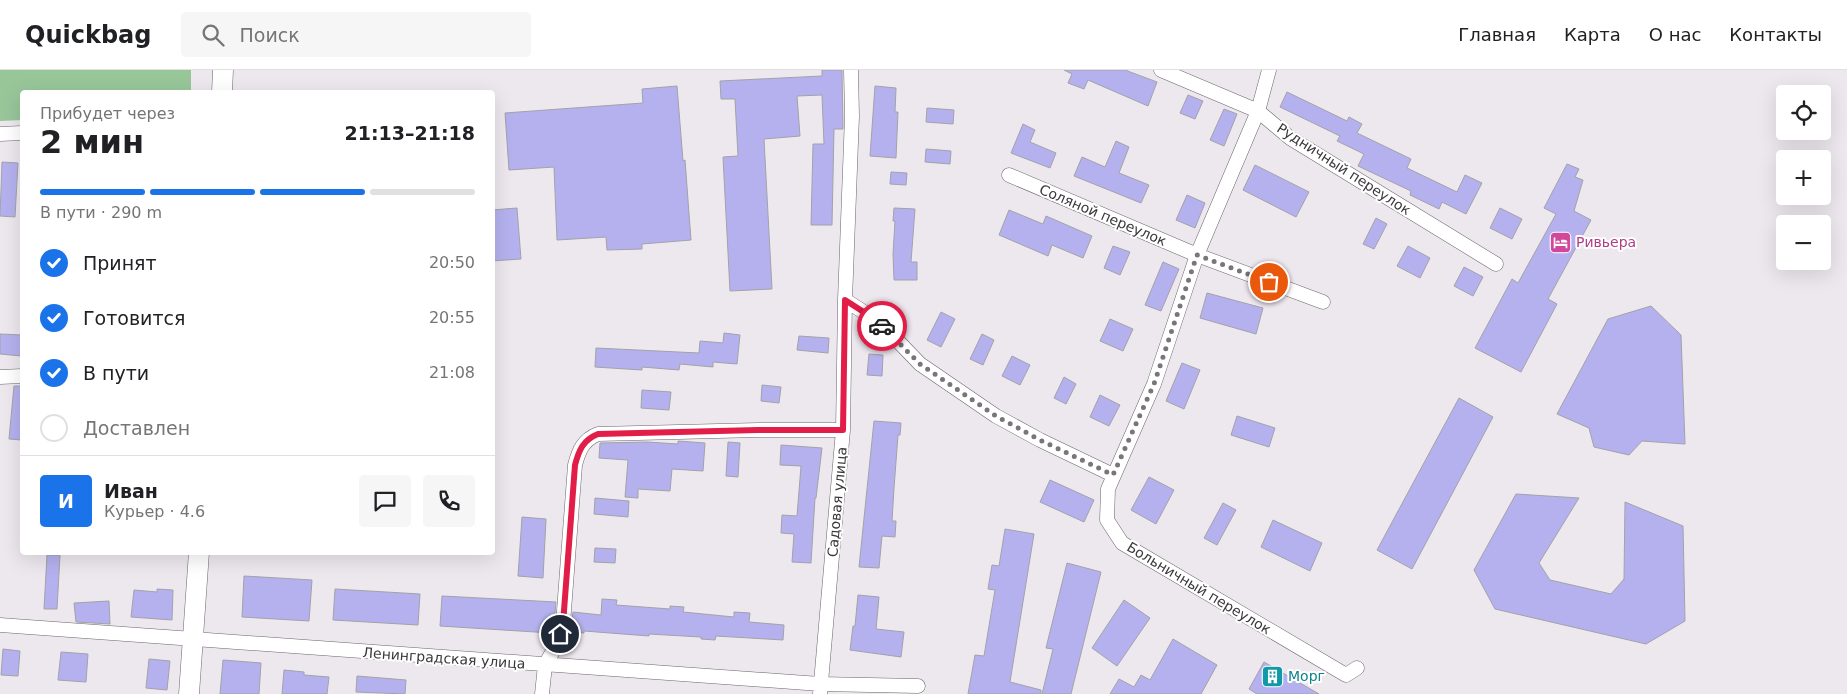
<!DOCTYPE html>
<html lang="ru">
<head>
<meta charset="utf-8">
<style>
	:root { --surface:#fff; --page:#f6f6f6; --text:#202124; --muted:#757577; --line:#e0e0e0; --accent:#1a73e8 }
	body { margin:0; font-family:"DejaVu Sans",sans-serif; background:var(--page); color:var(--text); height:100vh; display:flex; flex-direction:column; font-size:19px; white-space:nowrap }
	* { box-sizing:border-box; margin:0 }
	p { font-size:16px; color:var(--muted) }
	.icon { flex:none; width:28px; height:28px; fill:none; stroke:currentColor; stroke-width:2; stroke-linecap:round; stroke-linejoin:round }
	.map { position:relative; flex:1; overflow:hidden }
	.details { position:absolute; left:20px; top:20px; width:475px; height:465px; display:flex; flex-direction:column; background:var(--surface); border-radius:5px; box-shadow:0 5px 20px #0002 }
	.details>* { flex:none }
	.controls { position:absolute; left:1776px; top:15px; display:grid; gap:10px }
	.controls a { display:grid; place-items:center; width:55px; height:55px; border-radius:5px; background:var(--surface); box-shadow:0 5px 20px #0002; font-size:25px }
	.pin { position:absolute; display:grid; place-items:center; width:42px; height:42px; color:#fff; margin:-21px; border:2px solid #fff; border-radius:50%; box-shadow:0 1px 5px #0007 }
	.courier { position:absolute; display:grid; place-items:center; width:50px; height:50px; margin:-25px; border:4px solid #e11d48; border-radius:50%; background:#fff; color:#222; box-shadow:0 1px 6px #0007 }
	.headline em { font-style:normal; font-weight:800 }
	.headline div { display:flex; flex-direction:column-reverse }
	.headline { display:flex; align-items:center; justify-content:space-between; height:85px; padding:0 20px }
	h1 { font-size:32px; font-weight:800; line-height:38px }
	.bar { display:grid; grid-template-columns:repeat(4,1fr); gap:8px 5px; align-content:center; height:60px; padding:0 20px }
	.bar i { height:6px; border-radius:4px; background:var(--line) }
	.bar .on { background:var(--accent) }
	.bar p { grid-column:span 4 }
	.line { display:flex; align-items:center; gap:12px; padding:0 20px; border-top:1px solid var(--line) }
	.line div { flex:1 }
	.round { display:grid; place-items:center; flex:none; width:52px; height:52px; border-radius:5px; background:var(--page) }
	ol { padding:0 20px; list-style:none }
	li { display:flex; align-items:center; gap:15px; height:55px }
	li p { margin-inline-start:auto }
	li .icon { padding:5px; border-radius:50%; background:var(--accent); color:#fff; stroke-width:4 }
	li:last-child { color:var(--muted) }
	li i { width:28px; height:28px; border:2px solid var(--line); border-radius:50% }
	header { display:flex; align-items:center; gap:30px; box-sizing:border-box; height:70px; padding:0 25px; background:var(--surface); border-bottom:1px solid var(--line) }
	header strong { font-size:24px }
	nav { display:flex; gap:28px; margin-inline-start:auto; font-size:18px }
	.search { width:350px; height:45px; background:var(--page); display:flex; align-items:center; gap:12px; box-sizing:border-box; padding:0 18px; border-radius:5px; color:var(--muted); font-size:19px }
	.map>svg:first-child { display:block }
</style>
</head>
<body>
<header>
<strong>Quickbag</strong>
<div class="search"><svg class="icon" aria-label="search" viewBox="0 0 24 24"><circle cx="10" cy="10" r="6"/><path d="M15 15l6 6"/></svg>Поиск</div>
<nav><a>Главная</a><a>Карта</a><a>О нас</a><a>Контакты</a></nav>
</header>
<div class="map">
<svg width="1847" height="624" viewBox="0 0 1847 624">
	<rect width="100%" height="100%" fill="#ede7ee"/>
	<path fill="#98c699" d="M 0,0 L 191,0 L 191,22 L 22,22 L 22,50 L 0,51 Z"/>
	<path fill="#b5b1ee" stroke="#a2a2a9" d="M 822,0 L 842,0 L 843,59 L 834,59 L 832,155 L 811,155 L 813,74 L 824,74 L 822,25 L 797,26 L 800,66 L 764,69 L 772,219 L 730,221 L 723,87 L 738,86 L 735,29 L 721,29 L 720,11 L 822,6 Z
		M 1064,0 L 1125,0 L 1157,12 L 1148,36 L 1088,10 L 1084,19 L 1068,13 L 1072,4 Z
		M 677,16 L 683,91 L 685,90 L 691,170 L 642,174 L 642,179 L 607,180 L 606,167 L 557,170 L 554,97 L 509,100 L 505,43 L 643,33 L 642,19 Z
		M 875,16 L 896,18 L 895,42 L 898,42 L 896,88 L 870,86 Z
		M 1287,22 L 1347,51 L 1349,47 L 1362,54 L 1357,63 L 1411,89 L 1407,98 L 1457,122 L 1465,105 L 1482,113 L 1466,144 L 1442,132 L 1439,139 L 1410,125 L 1411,121 L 1358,96 L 1364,84 L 1337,71 L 1340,66 L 1280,37 Z
		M 1188,25 L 1203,31 L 1195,49 L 1180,43 Z
		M 927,38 L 954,40 L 953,54 L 926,52 Z
		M 1224,39 L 1237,44 L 1224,76 L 1210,70 Z
		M 1023,54 L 1035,60 L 1030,72 L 1056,83 L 1050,98 L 1011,83 Z
		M 1116,71 L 1129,77 L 1119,103 L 1149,115 L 1141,133 L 1074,106 L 1082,87 L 1105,97 Z
		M 926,79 L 951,81 L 950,94 L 925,92 Z
		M 2,92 L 18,93 L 15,147 L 0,146 Z
		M 1567,94 L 1579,99 L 1575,107 L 1583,110 L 1574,141 L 1591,150 L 1548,229 L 1557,234 L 1521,302 L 1475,278 L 1512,209 L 1518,213 L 1556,144 L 1544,138 Z
		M 1255,95 L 1309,122 L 1296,147 L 1243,120 Z
		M 891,102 L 907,103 L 906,115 L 890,114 Z
		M 1187,125 L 1205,133 L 1195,158 L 1176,150 Z
		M 517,138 L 521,189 L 492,191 L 492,140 Z
		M 894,138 L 915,139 L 911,192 L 917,192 L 917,210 L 894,210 L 893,184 L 895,151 L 893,151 Z
		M 1500,138 L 1522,149 L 1512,169 L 1490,158 Z
		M 1009,140 L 1043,154 L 1046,146 L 1092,166 L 1083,188 L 1052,175 L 1048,186 L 999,165 Z
		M 1376,148 L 1387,154 L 1374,179 L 1363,174 Z
		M 1113,176 L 1130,182 L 1120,205 L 1104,198 Z
		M 1408,176 L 1430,188 L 1420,208 L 1397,196 Z
		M 1163,192 L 1179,199 L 1161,241 L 1145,235 Z
		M 1464,197 L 1483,207 L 1473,226 L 1454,216 Z
		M 1207,223 L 1263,238 L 1256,264 L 1200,248 Z
		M 1651,236 L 1681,265 L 1685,374 L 1642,371 L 1629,385 L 1594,377 L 1589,358 L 1557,344 L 1608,249 Z
		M 941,242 L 955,249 L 941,277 L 927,270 Z
		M 1110,249 L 1133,259 L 1123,281 L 1100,271 Z
		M 724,263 L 740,265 L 737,294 L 713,292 L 713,297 L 680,294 L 679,300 L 642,297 L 642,300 L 595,297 L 596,278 L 699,283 L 700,271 L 723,273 Z
		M 0,264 L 22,265 L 21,286 L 0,284 Z
		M 982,264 L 994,270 L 983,295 L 970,289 Z
		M 799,266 L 829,268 L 828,283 L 797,280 Z
		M 869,284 L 883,285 L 882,306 L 867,305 Z
		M 1012,286 L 1030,295 L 1020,315 L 1002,306 Z
		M 1182,293 L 1200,300 L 1184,339 L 1166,331 Z
		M 1064,307 L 1076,314 L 1066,334 L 1054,328 Z
		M 762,315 L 781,317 L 779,333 L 761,331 Z
		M 14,316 L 22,316 L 22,370 L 9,369 Z
		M 642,320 L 671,322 L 669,340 L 641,338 Z
		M 1100,325 L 1120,335 L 1109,356 L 1090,347 Z
		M 1459,328 L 1493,347 L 1412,499 L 1377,480 Z
		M 1237,346 L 1275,358 L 1269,377 L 1231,365 Z
		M 874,351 L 901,353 L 900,365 L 898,365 L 894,418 L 892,451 L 896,451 L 895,467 L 882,466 L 879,498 L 859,497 Z
		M 678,371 L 705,373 L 703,401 L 672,399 L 670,421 L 638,419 L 638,428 L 625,427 L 628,390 L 599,388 L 600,373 L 647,372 L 678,374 Z
		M 728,372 L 740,373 L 738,407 L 726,406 Z
		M 781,375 L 822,378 L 816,428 L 815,428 L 811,493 L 792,492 L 794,464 L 781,463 L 782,445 L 797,446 L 801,396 L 780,395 Z
		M 1149,407 L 1174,420 L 1156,454 L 1131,440 Z
		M 1050,410 L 1094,430 L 1084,452 L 1040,432 Z
		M 1516,424 L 1579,428 L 1539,493 L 1550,510 L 1611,524 L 1624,509 L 1625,432 L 1683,456 L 1685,551 L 1646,574 L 1495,539 L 1474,500 Z
		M 595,428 L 629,431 L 628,447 L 594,444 Z
		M 1223,433 L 1236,440 L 1217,475 L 1204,468 Z
		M 522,447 L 546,449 L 543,508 L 518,506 Z
		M 1273,450 L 1322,473 L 1310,501 L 1261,477 Z
		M 1005,459 L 1034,464 L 1010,612 L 1041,620 L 1041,624 L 968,624 L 975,585 L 984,586 L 995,520 L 988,519 L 992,495 L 999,496 Z
		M 595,478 L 616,479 L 615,493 L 594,492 Z
		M 47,485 L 60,485 L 57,539 L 44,539 Z
		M 1067,493 L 1101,502 L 1071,624 L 1042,624 L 1053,579 L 1046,578 Z
		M 244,506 L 312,510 L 309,551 L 242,547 Z
		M 157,519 L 173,520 L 172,550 L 131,547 L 134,520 L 157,522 Z
		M 335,519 L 420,524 L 418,555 L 333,550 Z
		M 858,525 L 879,527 L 876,559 L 904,562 L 901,587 L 850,580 L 853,556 L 855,556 Z
		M 442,526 L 556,532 L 554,552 L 551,563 L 440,556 Z
		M 602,529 L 617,530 L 616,535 L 670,539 L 670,536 L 684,537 L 683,542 L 734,547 L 734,542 L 750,543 L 749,552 L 784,555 L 783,570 L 716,566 L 715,570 L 701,569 L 701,567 L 649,564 L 649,566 L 584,561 L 584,563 L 570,562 L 573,542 L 601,545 Z
		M 1124,530 L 1150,548 L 1117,596 L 1092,578 Z
		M 109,531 L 110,554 L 76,552 L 74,533 Z
		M 1173,569 L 1217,595 L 1201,624 L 1110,624 L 1119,609 L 1134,617 L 1141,605 L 1150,610 Z
		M 3,579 L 20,581 L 18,606 L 1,605 Z
		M 61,582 L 88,584 L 86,612 L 58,610 Z
		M 149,589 L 170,591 L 167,620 L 146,618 Z
		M 223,590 L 261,593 L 259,624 L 220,624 Z
		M 1264,592 L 1319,624 L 1257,624 L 1249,619 Z
		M 284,600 L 304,602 L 304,605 L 329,607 L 327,624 L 282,624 Z
		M 357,606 L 406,610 L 405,624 L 356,622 Z"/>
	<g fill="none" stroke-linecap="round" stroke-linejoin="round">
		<defs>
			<path id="street" d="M 1161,0 L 1258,41 L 1290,68 L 1496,194
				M 1269,0 L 1258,41 L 1197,185 L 1323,232
				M 0,64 L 22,63
				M 1009,105 L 1197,185 L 1154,314 L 1108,419 L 1107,450 L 1122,473 L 1346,605 L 1357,598
				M 845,230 L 873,248 L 894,267 L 920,294 L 996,346 L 1040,370 L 1113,405
				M 0,307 L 22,306
				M 0,555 L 820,614 L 918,616
				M 542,624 L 545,595 L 557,574 L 563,554 L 575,395 C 579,380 583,370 598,364 L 758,360 L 843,360
				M 820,624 L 843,360 L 845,230 L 852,46 L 851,0"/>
			<path id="secondary" d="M 222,22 L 223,0
				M 189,624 L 199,482"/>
		</defs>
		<use href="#street" stroke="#6b666c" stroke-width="15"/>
		<use href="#secondary" stroke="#6b666c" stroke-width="21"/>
		<use href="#street" stroke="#fff" stroke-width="14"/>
		<use href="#secondary" stroke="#fff" stroke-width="20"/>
	</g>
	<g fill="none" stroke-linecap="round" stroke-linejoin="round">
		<path stroke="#797579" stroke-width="5" stroke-dasharray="0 9" d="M 882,256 L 920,294 L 996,346 L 1040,370 L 1113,405 L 1154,314 L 1197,185 L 1269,212"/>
		<path stroke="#e11d48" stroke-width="6" d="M 560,564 L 563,554 L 575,395 C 579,380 583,370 598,364 L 758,360 L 843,360 L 845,230 L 873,248 L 882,256"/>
	</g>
	<defs>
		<symbol id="hotel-square" viewBox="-11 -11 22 22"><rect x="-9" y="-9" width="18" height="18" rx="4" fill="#d1479c" stroke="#fff"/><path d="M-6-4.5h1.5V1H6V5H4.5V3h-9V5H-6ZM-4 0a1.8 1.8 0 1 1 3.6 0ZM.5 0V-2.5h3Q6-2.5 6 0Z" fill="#fff"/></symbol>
		<symbol id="building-square" viewBox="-11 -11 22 22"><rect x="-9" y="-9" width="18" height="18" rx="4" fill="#0f9aa8" stroke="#fff"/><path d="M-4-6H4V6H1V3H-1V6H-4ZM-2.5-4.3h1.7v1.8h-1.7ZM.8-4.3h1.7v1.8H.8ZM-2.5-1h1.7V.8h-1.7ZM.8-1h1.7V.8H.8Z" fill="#fff"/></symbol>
	</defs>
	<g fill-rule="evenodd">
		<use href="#hotel-square" x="1548" y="160" width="25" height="25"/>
		<use href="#building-square" x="1260" y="594" width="25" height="25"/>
	</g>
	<g text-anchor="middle" stroke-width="4" stroke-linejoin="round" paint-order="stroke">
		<g font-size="14" fill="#3a383a" stroke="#fff">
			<text transform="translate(1344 99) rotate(33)" y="5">Рудничный переулок</text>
			<text transform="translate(1103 145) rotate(23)" y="5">Соляной переулок</text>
			<text transform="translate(837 432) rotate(-85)" y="5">Садовая улица</text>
			<text transform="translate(1199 518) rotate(31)" y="5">Больничный переулок</text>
			<text transform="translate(444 588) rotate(4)" y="5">Ленинградская улица</text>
		</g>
		<g font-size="14" fill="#b23c85" stroke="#fff" text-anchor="start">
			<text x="1576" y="177">Ривьера</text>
		</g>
		<g font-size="14" fill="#0d838f" stroke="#fff" text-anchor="start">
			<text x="1288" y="611">Морг</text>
		</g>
	</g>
</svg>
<div class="controls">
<a><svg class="icon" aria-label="locate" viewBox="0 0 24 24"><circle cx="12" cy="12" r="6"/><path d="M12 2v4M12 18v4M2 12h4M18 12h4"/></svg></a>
<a>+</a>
<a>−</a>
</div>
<div class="pin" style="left:1269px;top:212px;background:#ea580c"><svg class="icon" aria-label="bag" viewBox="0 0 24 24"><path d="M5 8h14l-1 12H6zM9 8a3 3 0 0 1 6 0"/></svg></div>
<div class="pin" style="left:560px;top:564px;background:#1f2937"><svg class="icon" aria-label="home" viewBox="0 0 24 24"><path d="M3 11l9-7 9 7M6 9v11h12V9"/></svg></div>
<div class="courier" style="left:882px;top:256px"><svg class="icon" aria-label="car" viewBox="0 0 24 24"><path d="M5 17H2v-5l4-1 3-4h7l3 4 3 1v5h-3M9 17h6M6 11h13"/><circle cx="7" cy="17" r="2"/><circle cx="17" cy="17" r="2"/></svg></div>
<section class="details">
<div class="headline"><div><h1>2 мин</h1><p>Прибудет через</p></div><em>21:13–21:18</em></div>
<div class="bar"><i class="on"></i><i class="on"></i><i class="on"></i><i></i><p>В пути · 290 m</p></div>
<ol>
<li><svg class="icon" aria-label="check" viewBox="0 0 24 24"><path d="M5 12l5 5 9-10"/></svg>Принят<p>20:50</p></li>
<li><svg class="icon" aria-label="check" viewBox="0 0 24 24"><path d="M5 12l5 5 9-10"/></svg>Готовится<p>20:55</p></li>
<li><svg class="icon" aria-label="check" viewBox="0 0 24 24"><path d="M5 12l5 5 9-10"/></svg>В пути<p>21:08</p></li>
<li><i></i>Доставлен</li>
</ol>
<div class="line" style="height:90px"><b class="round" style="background:var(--accent);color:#fff">И</b><div><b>Иван</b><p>Курьер · 4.6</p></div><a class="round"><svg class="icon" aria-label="chat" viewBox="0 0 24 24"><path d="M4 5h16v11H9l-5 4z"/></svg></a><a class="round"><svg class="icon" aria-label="phone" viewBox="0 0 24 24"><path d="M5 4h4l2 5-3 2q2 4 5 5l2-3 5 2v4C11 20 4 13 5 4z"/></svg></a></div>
</section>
</div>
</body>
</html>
